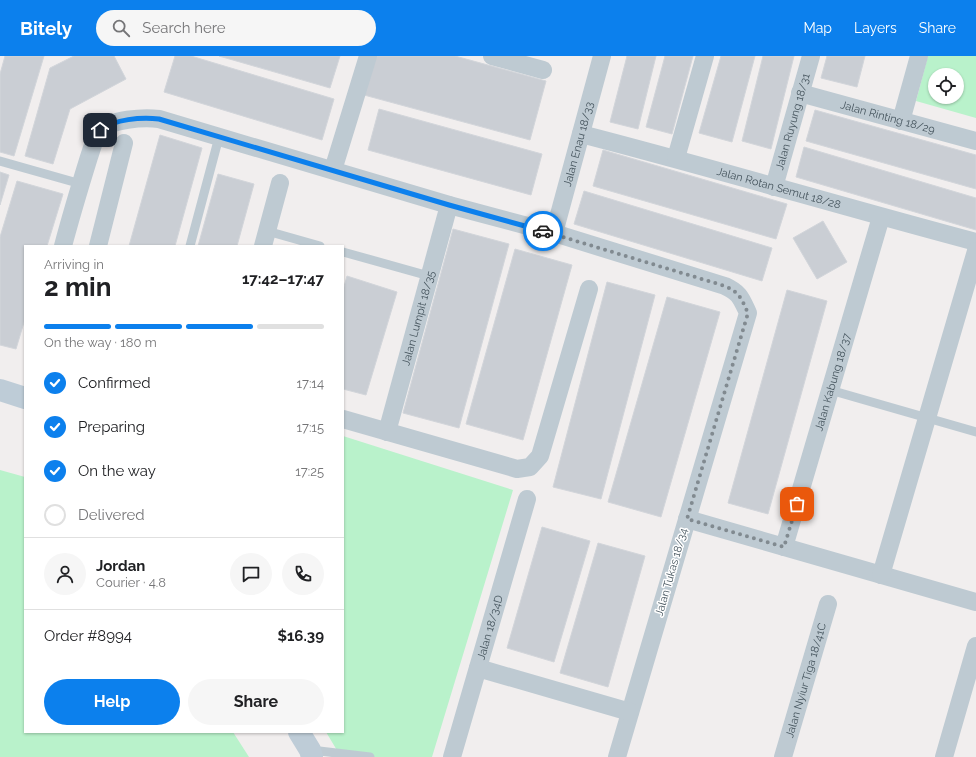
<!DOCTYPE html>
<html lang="en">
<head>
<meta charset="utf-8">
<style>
	:root { --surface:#fff; --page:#f6f6f6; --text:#202124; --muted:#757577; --line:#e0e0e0; --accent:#0c80ed }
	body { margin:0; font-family:Raleway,sans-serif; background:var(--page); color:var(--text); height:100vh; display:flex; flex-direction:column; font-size:15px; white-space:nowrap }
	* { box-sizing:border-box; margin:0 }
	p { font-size:13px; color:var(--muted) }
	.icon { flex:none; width:22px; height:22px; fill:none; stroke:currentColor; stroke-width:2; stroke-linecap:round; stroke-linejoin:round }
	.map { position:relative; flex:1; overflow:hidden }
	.details { position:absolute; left:24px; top:189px; width:320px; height:488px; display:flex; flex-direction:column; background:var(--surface); border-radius:0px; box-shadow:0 1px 3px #0004 }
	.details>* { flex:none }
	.controls { position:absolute; left:928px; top:12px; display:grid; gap:8px }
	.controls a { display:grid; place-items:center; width:36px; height:36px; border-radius:50%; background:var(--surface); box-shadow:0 1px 3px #0004; font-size:20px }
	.pin { position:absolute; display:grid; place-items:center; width:34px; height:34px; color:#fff; margin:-17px; border-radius:8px; box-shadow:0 2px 6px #0006 }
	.courier { position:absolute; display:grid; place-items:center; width:40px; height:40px; margin:-20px; border:3px solid #0c80ed; border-radius:50%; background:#fff; color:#222; box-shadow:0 1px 5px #0007 }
	.summary em { font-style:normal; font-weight:700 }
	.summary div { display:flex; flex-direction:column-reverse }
	.summary { display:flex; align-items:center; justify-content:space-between; height:68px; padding:0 20px }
	h1 { font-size:26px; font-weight:700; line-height:30px }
	.bar { display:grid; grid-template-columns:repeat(4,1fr); gap:6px 4px; align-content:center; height:48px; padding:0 20px }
	.bar i { height:5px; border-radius:3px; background:var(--line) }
	.bar .current { background:var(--accent) }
	.bar p { grid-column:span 4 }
	.line { display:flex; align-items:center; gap:10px; padding:0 20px; border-top:1px solid var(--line) }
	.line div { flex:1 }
	.round { display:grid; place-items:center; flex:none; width:42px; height:42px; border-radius:21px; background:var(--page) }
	ol { padding:0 20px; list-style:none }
	li { display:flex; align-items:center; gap:12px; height:44px }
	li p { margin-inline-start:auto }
	li .icon { padding:4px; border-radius:50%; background:var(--accent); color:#fff; stroke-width:4 }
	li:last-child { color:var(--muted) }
	li i { width:22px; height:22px; border:2px solid var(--line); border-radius:50% }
	.button { display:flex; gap:8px; margin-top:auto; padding:8px 20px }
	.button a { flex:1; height:46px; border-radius:24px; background:var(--accent); color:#fff; font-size:16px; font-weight:700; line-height:46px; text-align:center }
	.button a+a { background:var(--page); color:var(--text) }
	header { display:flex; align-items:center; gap:24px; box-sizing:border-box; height:56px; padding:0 20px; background:var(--accent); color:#fff }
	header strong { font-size:19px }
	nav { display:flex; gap:22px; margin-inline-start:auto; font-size:14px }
	.search { width:280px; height:36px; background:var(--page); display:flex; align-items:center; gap:10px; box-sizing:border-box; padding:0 14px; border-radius:22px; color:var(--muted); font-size:15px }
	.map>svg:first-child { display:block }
</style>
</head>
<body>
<header>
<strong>Bitely</strong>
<div class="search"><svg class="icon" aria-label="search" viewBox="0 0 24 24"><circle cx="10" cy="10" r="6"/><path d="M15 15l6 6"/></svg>Search here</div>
<nav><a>Map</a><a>Layers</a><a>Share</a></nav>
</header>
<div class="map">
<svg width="976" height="701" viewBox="0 0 976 701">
	<rect width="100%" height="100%" fill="#f1eeee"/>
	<path fill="#b9f2cb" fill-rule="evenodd" d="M 928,0 L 976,0 L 976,62 L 916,45 ZM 935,19 L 957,19 L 957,41 L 935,41 Z
		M 343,380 L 513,434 L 432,701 L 341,701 L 326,676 L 343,676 Z
		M 0,414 L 25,421 L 25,676 L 233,676 L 249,701 L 0,701 Z"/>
	<path fill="#caced4" stroke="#d2d5da" d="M 5,0 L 44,0 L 14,100 L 0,96 L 0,18 Z
		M 74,0 L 114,0 L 126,23 L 70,53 L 53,108 L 25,100 L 50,12 Z
		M 175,0 L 191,0 L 334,43 L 322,84 L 164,36 Z
		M 219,0 L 340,0 L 330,32 Z
		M 375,0 L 455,0 L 546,25 L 530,84 L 364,39 Z
		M 627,0 L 656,0 L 638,73 L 610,66 Z
		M 665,0 L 693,0 L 672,78 L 646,71 Z
		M 721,0 L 755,0 L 732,86 L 699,77 Z
		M 763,0 L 794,0 L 771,93 L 742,85 Z
		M 827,0 L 865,0 L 857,31 L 821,22 Z
		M 379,53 L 542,98 L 531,139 L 368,94 Z
		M 815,54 L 976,99 L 976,133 L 806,85 Z
		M 160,79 L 202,92 L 175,190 L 129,190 Z
		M 804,91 L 976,142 L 976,174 L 796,121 Z
		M 603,94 L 787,148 L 776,183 L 593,130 Z
		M 0,116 L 9,119 L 0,149 Z
		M 218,118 L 254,128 L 237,190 L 198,190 Z
		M 17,125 L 63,138 L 47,190 L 25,190 L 25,263 L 16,293 L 0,289 L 0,181 Z
		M 584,135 L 772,192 L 762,225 L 574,168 Z
		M 823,165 L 847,206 L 817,223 L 793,182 Z
		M 453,173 L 509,188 L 459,372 L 403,357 Z
		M 515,193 L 572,209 L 523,384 L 466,368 Z
		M 347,220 L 397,236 L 366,339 L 343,333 L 343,234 Z
		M 607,226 L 655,239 L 601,443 L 553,431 Z
		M 787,234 L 827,245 L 768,458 L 728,447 Z
		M 667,241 L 720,256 L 661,461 L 608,446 Z
		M 542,471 L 590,485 L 554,606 L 507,592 Z
		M 598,487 L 645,500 L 608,631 L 560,617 Z"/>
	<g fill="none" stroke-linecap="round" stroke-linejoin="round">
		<path stroke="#becad2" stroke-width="9" d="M 0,105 L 81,128
			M 267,175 L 320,190
			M 190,190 L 219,81
			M 343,196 L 429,220
			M 830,334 L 976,376
			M 311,694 L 370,701"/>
		<g stroke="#becad2" stroke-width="18">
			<path d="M 492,0 L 543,14"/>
			<path id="s1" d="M 800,37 L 976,85"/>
			<path d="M 901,65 L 919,0"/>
			<path id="s2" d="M 581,78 C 713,112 844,151 976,186"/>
			<path d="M 676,102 L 705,0"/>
			<path d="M 333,114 L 368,0"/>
			<path id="s3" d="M 774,131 L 811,0"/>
			<path id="s4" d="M 554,177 L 602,0"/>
			<path d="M 63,190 C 71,160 80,130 89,101 C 92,93 94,82 100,75 C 110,63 144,61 159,63 L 449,149 L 554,177 L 725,230 C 740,237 741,242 748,257 L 617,701"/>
			<path d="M 98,190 L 124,87"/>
			<path d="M 263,190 L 280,127"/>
			<path d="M 343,363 L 517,413 L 530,411 L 540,400 L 589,233"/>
			<path id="s5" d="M 387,376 L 449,149"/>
			<path d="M 687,463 L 976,546"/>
			<path id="s6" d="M 784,491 L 881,161"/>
			<path d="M 881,519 L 976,195"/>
			<path d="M 478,612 L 630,656"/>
			<path id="s7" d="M 452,701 L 527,443"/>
			<path id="s8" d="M 783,701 L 828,548"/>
			<path d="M 944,701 L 976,590"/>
		</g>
		<path stroke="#beccd7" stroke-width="22" d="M 0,334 L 25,342
			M 299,676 L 310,694 L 312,701"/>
	</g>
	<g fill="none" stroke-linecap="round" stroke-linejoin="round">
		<path stroke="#818a90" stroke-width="4" stroke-dasharray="0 7.2" d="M 543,175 L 725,230 C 740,237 741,242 748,257 L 687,463 L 784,491 L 797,448"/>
		<path stroke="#0c80ed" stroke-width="5" d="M 100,74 C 115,63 141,61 159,63 L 449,149 L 543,175"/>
	</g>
	<g text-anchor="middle" stroke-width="3" stroke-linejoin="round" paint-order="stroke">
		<g font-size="11" fill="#45545d" stroke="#fff">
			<text dy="4" stroke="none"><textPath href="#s1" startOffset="91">Jalan Rinting 18/29</textPath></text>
			<text dy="4" stroke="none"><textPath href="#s3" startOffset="68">Jalan Ruyung 18/31</textPath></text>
			<text dy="4" stroke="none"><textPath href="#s4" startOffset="92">Jalan Enau 18/33</textPath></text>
			<text dy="4" stroke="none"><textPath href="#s2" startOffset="205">Jalan Rotan Semut 18/28</textPath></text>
			<text dy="4" stroke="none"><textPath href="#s5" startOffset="118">Jalan Lumpit 18/35</textPath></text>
			<text dy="4" stroke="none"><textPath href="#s6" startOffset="172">Jalan Kabung 18/37</textPath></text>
			<text transform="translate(671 516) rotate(-74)" y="4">Jalan Tukas 18/34</text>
			<text dy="4" stroke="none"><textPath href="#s7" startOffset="135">Jalan 18/34D</textPath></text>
			<text dy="4" stroke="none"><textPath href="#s8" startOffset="80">Jalan Nyiur Tiga 18/41C</textPath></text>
		</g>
	</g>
</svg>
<div class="controls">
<a><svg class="icon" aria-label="locate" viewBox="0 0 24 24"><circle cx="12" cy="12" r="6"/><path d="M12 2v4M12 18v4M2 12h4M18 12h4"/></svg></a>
</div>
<div class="pin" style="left:797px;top:448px;background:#ea580c"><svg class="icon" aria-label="bag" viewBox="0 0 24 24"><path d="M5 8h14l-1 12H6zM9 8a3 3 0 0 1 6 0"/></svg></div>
<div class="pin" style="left:100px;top:74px;background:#1f2937"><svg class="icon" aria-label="home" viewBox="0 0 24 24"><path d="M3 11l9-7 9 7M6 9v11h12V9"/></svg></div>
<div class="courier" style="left:543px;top:175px"><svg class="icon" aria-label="car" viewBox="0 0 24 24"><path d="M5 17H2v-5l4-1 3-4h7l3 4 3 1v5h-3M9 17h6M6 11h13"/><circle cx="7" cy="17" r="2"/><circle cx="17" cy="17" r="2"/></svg></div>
<section class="details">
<div class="summary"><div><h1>2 min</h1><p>Arriving in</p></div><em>17:42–17:47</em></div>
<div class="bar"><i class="current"></i><i class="current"></i><i class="current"></i><i></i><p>On the way · 180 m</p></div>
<ol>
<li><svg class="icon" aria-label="check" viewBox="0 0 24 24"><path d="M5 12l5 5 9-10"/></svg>Confirmed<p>17:14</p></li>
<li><svg class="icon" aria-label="check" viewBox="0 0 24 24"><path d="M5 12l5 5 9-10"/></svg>Preparing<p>17:15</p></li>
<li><svg class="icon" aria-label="check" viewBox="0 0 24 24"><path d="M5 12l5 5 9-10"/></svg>On the way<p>17:25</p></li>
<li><i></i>Delivered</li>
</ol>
<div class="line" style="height:72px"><a class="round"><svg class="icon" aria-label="person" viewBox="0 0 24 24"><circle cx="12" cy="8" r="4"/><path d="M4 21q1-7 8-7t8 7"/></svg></a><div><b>Jordan</b><p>Courier · 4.8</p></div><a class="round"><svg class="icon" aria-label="chat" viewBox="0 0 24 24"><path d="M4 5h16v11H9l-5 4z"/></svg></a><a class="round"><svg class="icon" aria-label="phone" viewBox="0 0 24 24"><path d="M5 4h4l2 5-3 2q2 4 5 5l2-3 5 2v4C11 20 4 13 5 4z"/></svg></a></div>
<div class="line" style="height:52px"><div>Order #8994</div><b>$16.39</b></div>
<div class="button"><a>Help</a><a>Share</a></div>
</section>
</div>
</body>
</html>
